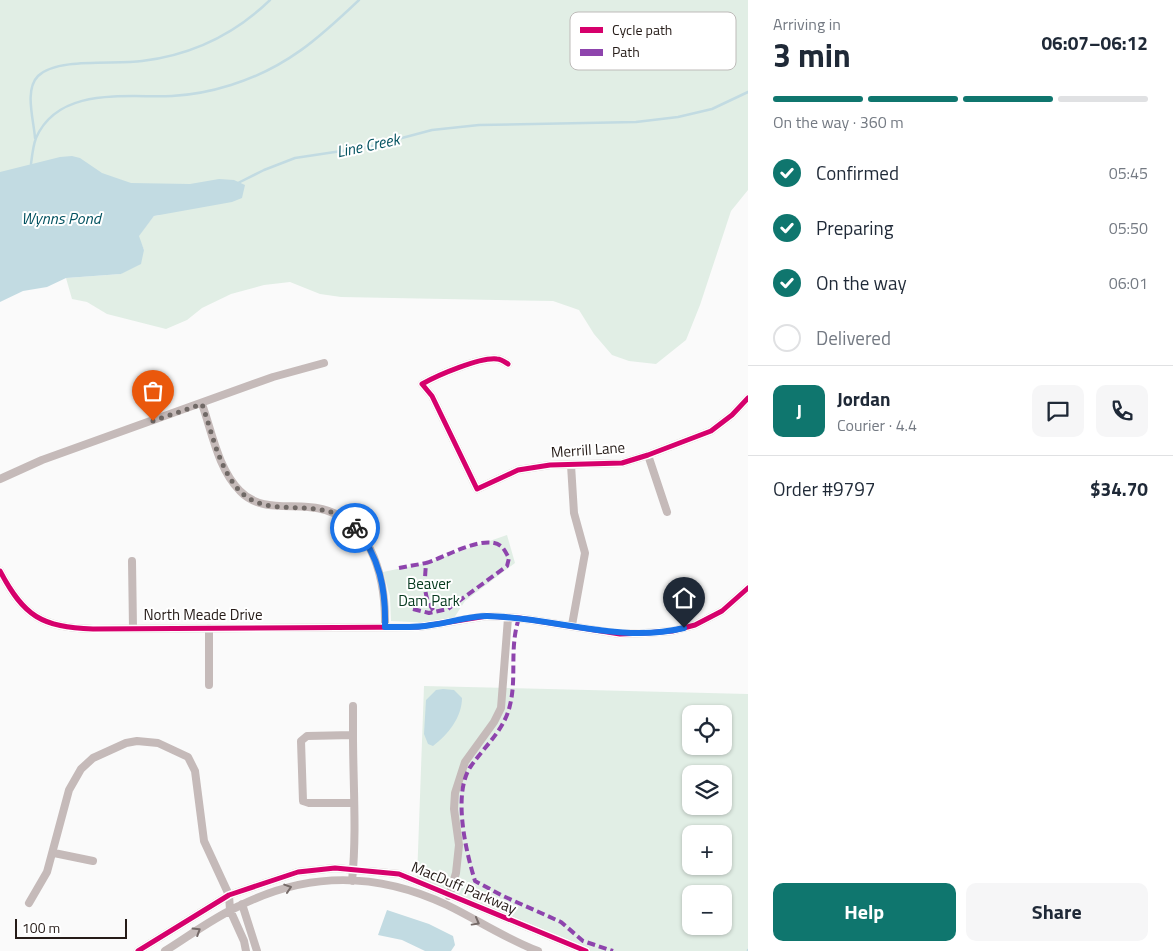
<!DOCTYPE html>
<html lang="en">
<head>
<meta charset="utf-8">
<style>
	:root { --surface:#fff; --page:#f6f6f7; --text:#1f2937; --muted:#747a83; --line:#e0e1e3; --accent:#0f766e }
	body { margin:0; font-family:"Titillium Web",sans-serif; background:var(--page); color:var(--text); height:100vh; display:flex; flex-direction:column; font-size:19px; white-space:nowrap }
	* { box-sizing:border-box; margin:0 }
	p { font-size:16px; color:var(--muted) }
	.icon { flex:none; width:28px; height:28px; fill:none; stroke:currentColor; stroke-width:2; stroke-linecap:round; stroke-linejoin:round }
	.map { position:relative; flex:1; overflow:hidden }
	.drawer { display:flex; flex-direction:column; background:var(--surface); width:425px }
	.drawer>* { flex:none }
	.tools { position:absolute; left:682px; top:705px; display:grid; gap:10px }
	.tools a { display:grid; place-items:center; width:50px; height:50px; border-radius:10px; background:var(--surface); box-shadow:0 1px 4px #0004; font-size:25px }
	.scale { position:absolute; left:15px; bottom:12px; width:112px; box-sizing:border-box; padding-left:5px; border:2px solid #251b17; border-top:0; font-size:14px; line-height:18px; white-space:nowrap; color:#251b17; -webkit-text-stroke:4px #fff; paint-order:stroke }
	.pin { position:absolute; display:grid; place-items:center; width:42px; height:42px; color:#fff; margin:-51px -21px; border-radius:50% 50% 50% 0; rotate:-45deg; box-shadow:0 0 5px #0007 }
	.pin .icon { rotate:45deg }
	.courier { position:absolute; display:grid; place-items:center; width:50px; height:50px; margin:-25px; border:4px solid #1a73e8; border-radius:50%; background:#fff; color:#222; box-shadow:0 1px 6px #0007 }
	.head em { font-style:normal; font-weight:700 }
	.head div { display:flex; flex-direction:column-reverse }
	.head { display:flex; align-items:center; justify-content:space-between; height:85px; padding:0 25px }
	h1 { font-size:32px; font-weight:700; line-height:38px }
	.bar { display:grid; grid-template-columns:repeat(4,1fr); gap:8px 5px; align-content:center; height:60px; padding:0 25px }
	.bar i { height:6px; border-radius:4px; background:var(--line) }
	.bar .on { background:var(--accent) }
	.bar p { grid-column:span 4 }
	.line { display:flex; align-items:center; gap:12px; padding:0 25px; border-top:1px solid var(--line) }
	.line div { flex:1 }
	.round { display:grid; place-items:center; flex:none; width:52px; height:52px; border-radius:10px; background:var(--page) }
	ol { padding:0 25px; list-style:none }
	li { display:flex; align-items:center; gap:15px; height:55px }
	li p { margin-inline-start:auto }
	li .icon { padding:5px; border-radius:50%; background:var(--accent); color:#fff; stroke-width:4 }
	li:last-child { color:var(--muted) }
	li i { width:28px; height:28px; border:2px solid var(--line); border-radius:50% }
	.button { display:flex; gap:10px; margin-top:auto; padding:10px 25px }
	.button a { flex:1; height:58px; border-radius:10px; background:var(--accent); color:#fff; font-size:20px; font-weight:700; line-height:58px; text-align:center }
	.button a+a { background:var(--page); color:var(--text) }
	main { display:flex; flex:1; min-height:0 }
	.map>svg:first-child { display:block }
</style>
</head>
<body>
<main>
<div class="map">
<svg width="748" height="951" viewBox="0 0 748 951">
	<rect width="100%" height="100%" fill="#fafafa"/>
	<path fill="#e1eee5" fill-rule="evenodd" d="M 0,0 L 748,0 L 748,190 L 731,211 L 700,305 L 686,340 L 656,364 L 629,361 L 612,355 L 594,334 L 579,310 L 553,301 L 341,297 L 320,294 L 290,282 L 264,285 L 231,294 L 202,308 L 187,320 L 166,329 L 107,314 L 87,302 L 72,299 L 66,278 L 121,274 L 144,250 L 138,236 L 154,216 L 160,215 L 0,221 Z
		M 507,535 L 515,563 L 465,601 L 454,618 L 432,623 L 391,621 L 390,596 L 383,572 L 426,563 Z
		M 424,686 L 748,694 L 748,951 L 586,951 L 417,879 ZM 691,714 L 724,714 L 724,746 L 691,746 ZM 691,774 L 724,774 L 724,806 L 691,806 ZM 691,834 L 724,834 L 724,866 L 691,866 ZM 691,894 L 724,894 L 724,926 L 691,926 Z"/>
	<path fill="#c2dbe2" d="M 72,156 L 80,158 L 102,173 L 131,183 L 190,184 L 219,179 L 234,180 L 245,185 L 242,198 L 232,202 L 154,216 L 139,236 L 144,250 L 141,264 L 121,274 L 66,278 L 47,287 L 23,291 L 0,302 L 0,172 L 60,157 Z
		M 443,689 L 454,690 L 462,698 C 462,717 448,735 433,746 L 428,744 L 424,734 L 426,700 L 436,690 Z
		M 387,910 L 429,924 L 453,936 L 455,945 L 451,951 L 425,951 L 402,940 L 378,935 Z"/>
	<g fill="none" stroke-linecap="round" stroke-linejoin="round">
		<path stroke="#c2dbe2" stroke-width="2.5" d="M 35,138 C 34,121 24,90 38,76 C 58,57 115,65 142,61 C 191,55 235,34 270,0
			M 31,164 C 32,156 33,146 36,138 C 59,86 126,98 172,96 C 192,95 212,91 231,85 C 286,68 319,38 359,0
			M 238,183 L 264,170 L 295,158 L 368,147 L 432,130 L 479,125 L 636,122 L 678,117 L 712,109 L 748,92
			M 748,951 L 748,950"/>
		<path stroke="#c5bab9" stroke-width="8" d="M 508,364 C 505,362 501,359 497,359 C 480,357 438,375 422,384 L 432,396 L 477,489 L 518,470 L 550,465 L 622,463 L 648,455 L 711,431 L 732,415 L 748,398
			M 202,404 C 212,432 218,469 240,491 C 258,510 284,505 308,507 C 370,511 386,575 385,627
			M 648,455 L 667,512
			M 571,465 L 574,513 L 585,553 L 572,625
			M 0,479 L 42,460 L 273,377 L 324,363
			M 132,561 L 133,628
			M 0,571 C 24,617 42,627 93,629 L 418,627 L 487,616 L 519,618 L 620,634 L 645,633 L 672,631 L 695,625 L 722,611 L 748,588
			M 209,628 L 209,685
			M 353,706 L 353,735
			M 54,853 L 93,861
			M 352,881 C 357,833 353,783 353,735 L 307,736 L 301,741 L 303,801 L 309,803 L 353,803
			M 449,896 L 456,873 L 459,845 L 454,809 L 455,793 L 465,762 L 494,722 L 501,708 L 508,618
			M 29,903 L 47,872 L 69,790 L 81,769 L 93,758 L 126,743 L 137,741 L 158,743 L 188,757 L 195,771 L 204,841 L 229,895 L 230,910 L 244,941 L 246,951
			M 242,904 L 257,951
			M 138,951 L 229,895 L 298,872 L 335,868 L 399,874 L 586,951
			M 165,951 C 189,936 213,918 239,906 C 309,871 377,872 447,905 C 478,920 506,939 538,951"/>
		<path stroke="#8e44ad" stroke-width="4" stroke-dasharray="8 4" stroke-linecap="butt" d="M 399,568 L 426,563
			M 413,609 L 429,613 L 448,609 L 507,566 L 509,558 C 507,555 505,550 502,547 C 486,532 444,558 426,563 C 425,580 422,597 434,611
			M 519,618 C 509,648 517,677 510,705 C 505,729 485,746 471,766 C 452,793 466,852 475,881 L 503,896 L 561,922 L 583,941 L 613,951"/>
		<defs>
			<path id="cycleway" d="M 508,364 C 505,362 501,359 497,359 C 480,357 438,375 422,384 L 432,396 L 477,489 L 518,470 L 550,465 L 622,463 L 648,455 L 711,431 L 732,415 L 748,398
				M 0,571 C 24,617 42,627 93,629 L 418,627 L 487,616 L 519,618 L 620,634 L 645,633 L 672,631 L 695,625 L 722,611 L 748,588
				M 138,951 L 229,895 L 298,872 L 335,868 L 399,874 L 586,951"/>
		</defs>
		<use href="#cycleway" stroke="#fff" stroke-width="8"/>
		<use href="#cycleway" stroke="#d6006c" stroke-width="5"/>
	</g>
	<defs><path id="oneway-chevron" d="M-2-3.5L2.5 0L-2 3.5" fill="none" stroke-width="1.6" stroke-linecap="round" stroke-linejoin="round" transform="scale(1.25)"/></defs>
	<g stroke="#756a68">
		<use href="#oneway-chevron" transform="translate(288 888) rotate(-18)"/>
		<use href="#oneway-chevron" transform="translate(476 922) rotate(29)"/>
		<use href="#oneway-chevron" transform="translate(197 931) rotate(-32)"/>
	</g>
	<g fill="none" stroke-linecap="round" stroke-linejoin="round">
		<path stroke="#706966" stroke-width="5" stroke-dasharray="0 9" d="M 153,421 L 202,404 C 212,432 218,466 238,489 C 268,524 324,491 355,528"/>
		<path stroke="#1a73e8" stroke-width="6" d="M 355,528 C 380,556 386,590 385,627 C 400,627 416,628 431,625 C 449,623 468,616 487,616 C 553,617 618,644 684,628"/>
	</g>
	<g text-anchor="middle" stroke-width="4" stroke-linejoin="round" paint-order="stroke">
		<g font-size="15" fill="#251b17" stroke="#fff">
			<text transform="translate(588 450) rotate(-4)" y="5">Merrill Lane</text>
			<text x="203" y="620">North Meade Drive</text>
			<text transform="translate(464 888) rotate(23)" y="5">MacDuff Parkway</text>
		</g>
		<g font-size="15" fill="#06391e" stroke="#fff">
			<text x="429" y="589">Beaver<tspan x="429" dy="17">Dam Park</tspan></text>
		</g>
		<g font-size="16" font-style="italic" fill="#035260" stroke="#fff">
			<text transform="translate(368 145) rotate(-12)" y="6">Line Creek</text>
			<text x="61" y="224">Wynns Pond</text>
		</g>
	</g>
	<rect x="570" y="12" width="166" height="58" rx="8" fill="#fff" stroke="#bebbb9" stroke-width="1"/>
	<rect x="580" y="27" width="23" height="6" fill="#d6006c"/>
	<rect x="580" y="49" width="23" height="7" fill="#8e44ad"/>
	<g font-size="14" fill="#251b17">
		<text x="612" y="35">Cycle path</text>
		<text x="612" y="57">Path</text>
	</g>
</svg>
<div class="tools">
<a><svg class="icon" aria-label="locate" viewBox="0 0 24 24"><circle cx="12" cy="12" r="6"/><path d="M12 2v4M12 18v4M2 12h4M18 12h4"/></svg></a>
<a><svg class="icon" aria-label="layers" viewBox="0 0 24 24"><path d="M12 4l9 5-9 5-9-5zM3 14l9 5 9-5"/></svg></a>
<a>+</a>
<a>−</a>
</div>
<div class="scale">100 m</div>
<div class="pin" style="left:153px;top:421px;background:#ea580c"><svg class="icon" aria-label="bag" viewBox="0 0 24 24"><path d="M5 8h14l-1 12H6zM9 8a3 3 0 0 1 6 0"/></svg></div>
<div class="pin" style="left:684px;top:628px;background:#1f2937"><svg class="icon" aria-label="home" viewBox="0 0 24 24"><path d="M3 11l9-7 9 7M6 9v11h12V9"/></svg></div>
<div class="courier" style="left:355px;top:528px"><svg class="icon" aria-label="bike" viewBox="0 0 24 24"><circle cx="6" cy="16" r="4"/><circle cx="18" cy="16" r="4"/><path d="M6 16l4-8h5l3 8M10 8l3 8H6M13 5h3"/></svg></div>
</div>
<section class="drawer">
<div class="head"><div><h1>3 min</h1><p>Arriving in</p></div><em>06:07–06:12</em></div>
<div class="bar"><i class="on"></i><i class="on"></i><i class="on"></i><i></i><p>On the way · 360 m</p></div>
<ol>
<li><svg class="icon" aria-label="check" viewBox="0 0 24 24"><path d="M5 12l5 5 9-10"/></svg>Confirmed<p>05:45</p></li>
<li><svg class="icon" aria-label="check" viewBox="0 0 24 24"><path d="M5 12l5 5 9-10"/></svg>Preparing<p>05:50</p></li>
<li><svg class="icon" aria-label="check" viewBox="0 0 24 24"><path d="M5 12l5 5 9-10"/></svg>On the way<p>06:01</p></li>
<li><i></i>Delivered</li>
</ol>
<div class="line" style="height:90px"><b class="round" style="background:var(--accent);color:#fff">J</b><div><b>Jordan</b><p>Courier · 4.4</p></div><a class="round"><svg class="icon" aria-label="chat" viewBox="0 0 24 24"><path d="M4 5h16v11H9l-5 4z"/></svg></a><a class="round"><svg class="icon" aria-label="phone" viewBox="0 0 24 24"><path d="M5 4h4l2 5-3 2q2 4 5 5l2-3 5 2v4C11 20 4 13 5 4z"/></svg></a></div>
<div class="line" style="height:65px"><div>Order #9797</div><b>$34.70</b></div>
<div class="button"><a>Help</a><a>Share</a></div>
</section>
</main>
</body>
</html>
